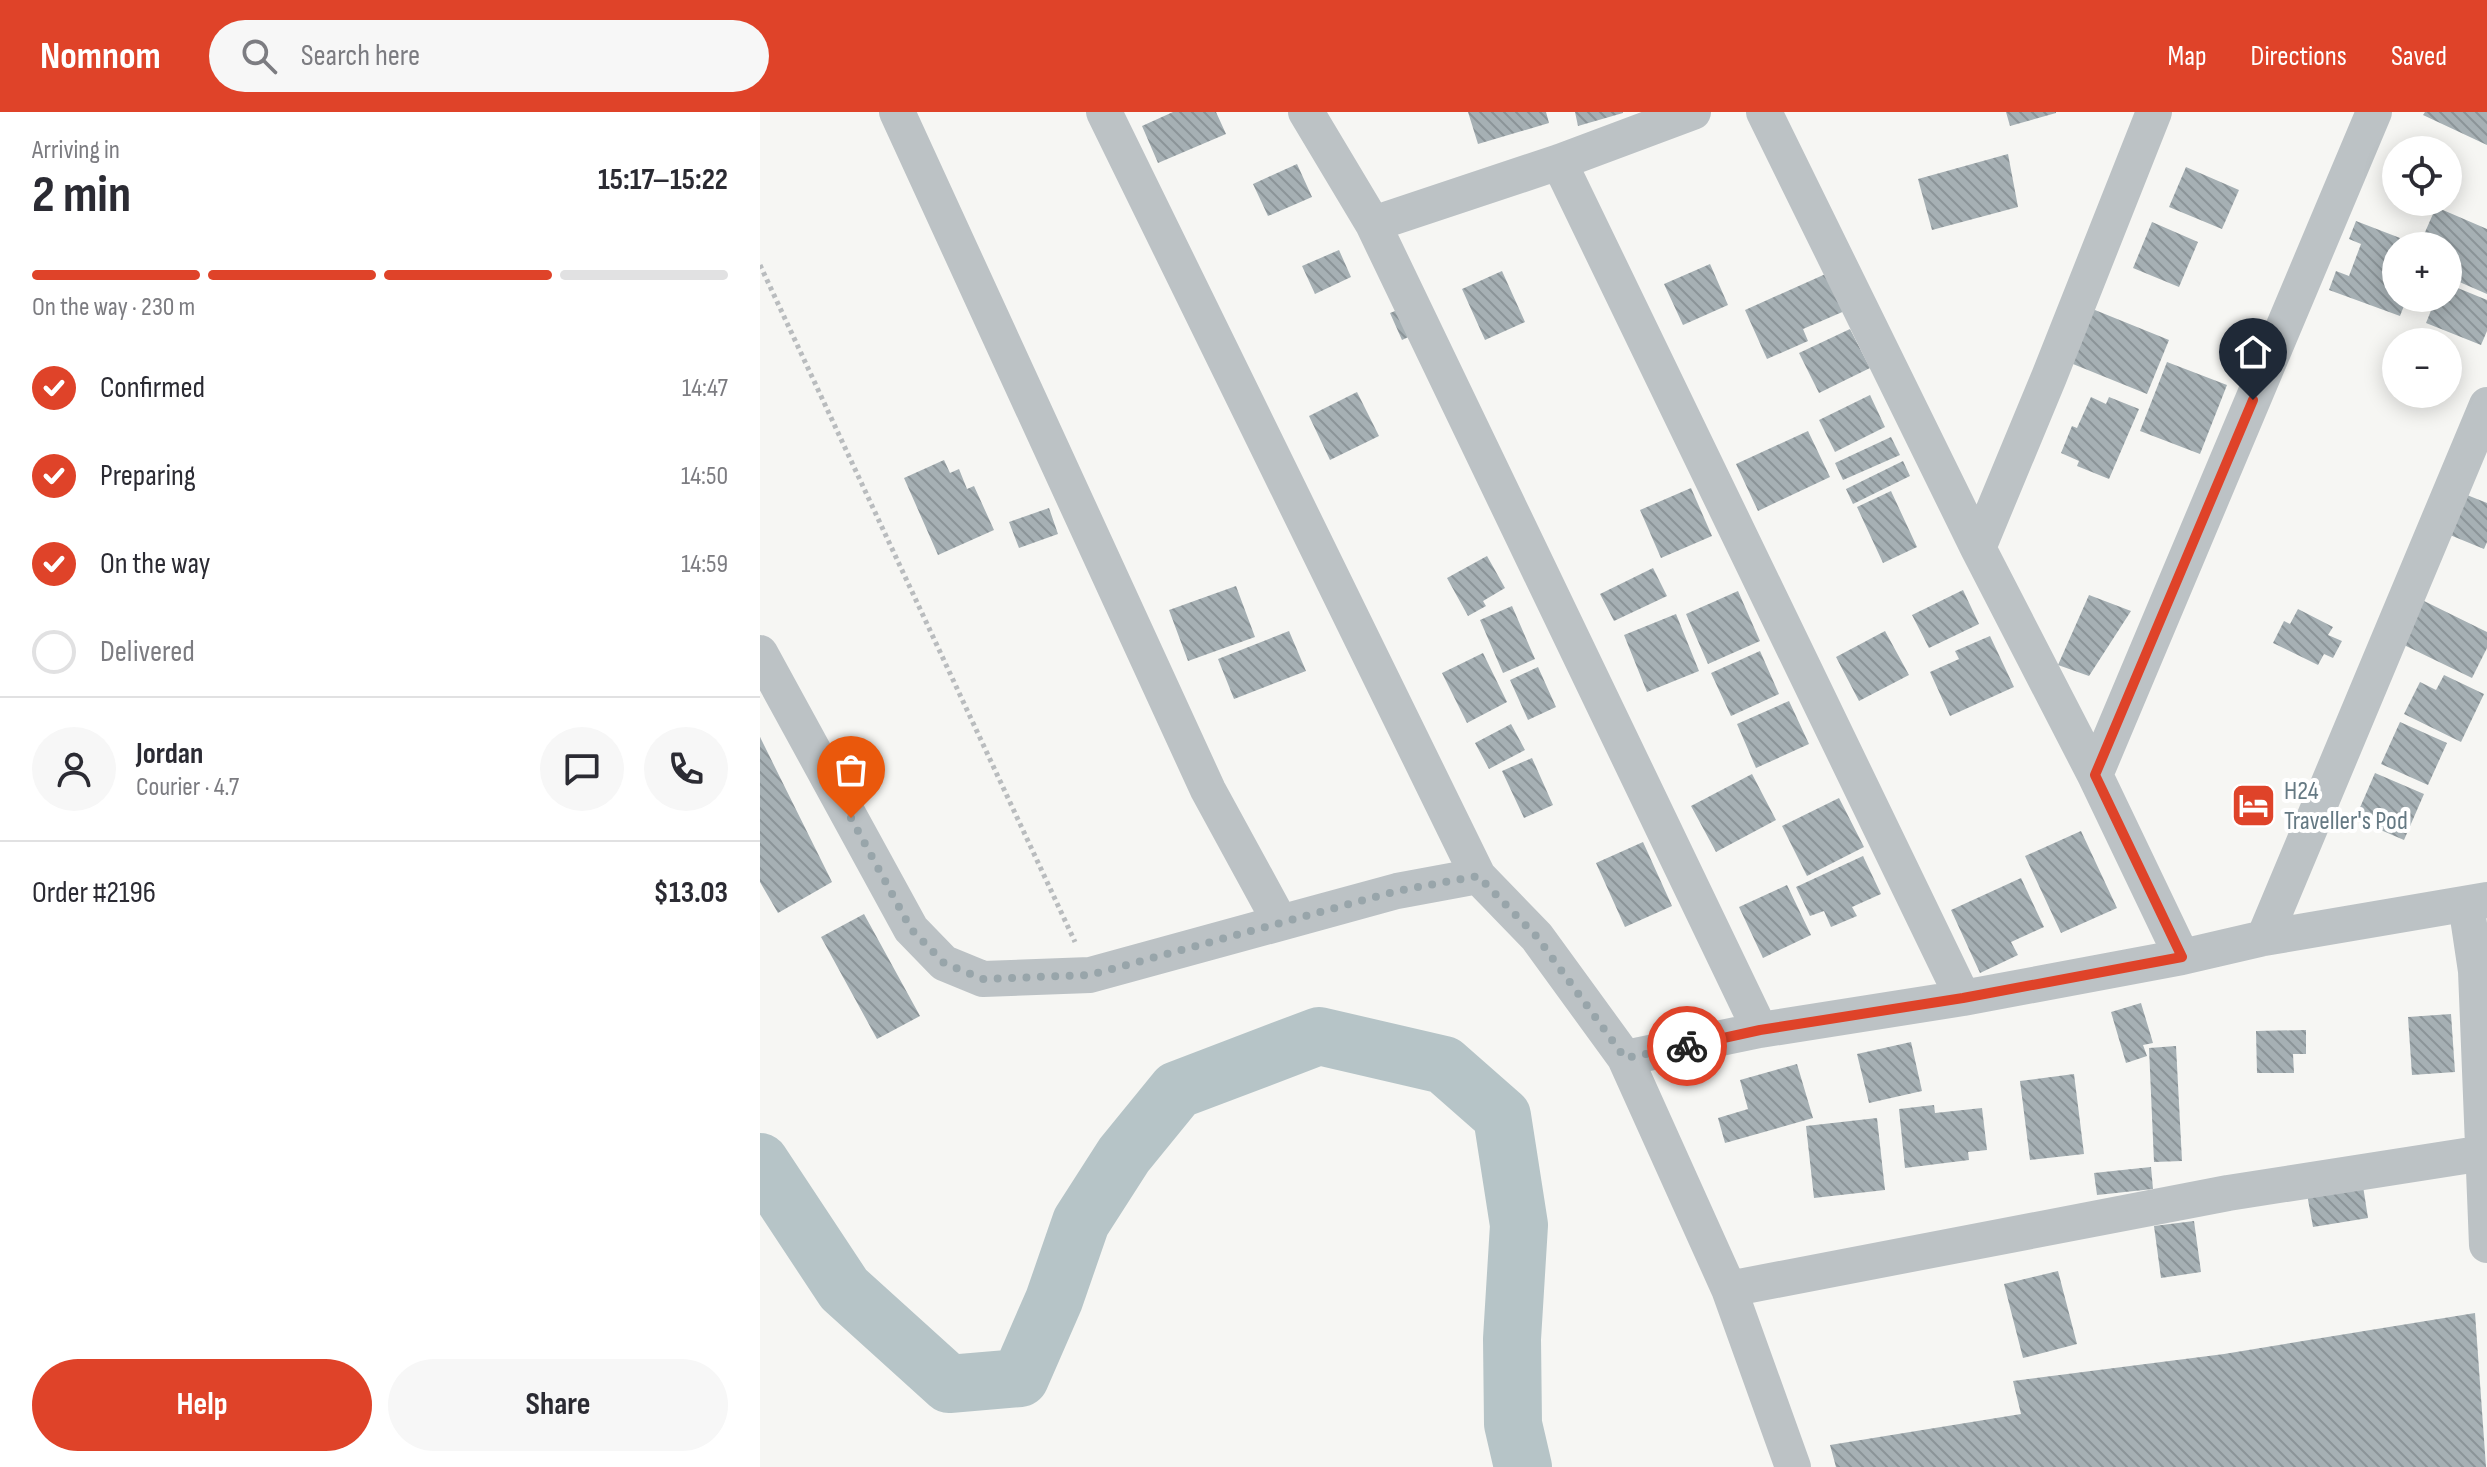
<!DOCTYPE html>
<html lang="en">
<head>
<meta charset="utf-8">
<style>
	:root { --surface:#fff; --page:#f7f7f7; --text:#2b2b33; --muted:#7c7c81; --line:#e1e1e2; --accent:#df4329 }
	body { margin:0; font-family:"Sofia Sans Condensed",sans-serif; background:var(--page); color:var(--text); height:100vh; display:flex; flex-direction:column; font-size:30px; white-space:nowrap }
	* { box-sizing:border-box; margin:0 }
	p { font-size:26px; color:var(--muted) }
	.icon { flex:none; width:44px; height:44px; fill:none; stroke:currentColor; stroke-width:2; stroke-linecap:round; stroke-linejoin:round }
	.map { position:relative; flex:1; overflow:hidden }
	.details { display:flex; flex-direction:column; background:var(--surface); width:760px }
	.details>* { flex:none }
	.buttons { position:absolute; left:1622px; top:24px; display:grid; gap:16px }
	.buttons a { display:grid; place-items:center; width:80px; height:80px; border-radius:50%; background:var(--surface); box-shadow:0 4px 20px #0003; font-size:40px }
	.pin { position:absolute; display:grid; place-items:center; width:68px; height:68px; color:#fff; margin:-82px -34px; border-radius:50% 50% 50% 0; rotate:-45deg; box-shadow:0 0 8px #0007 }
	.pin .icon { rotate:45deg }
	.courier { position:absolute; display:grid; place-items:center; width:80px; height:80px; margin:-40px; border:6px solid #df4329; border-radius:50%; background:#fff; color:#222; box-shadow:0 2px 10px #0007 }
	.overview em { font-style:normal; font-weight:700 }
	.overview div { display:flex; flex-direction:column-reverse }
	.overview { display:flex; align-items:center; justify-content:space-between; height:136px; padding:0 32px }
	h1 { font-size:52px; font-weight:700; line-height:60px }
	.bar { display:grid; grid-template-columns:repeat(4,1fr); gap:12px 8px; align-content:center; height:96px; padding:0 32px }
	.bar i { height:10px; border-radius:6px; background:var(--line) }
	.bar .selected { background:var(--accent) }
	.bar p { grid-column:span 4 }
	.line { display:flex; align-items:center; gap:20px; padding:0 32px; border-top:2px solid var(--line) }
	.line div { flex:1 }
	.round { display:grid; place-items:center; flex:none; width:84px; height:84px; border-radius:42px; background:var(--page) }
	ol { padding:0 32px; list-style:none }
	li { display:flex; align-items:center; gap:24px; height:88px }
	li p { margin-inline-start:auto }
	li .icon { padding:8px; border-radius:50%; background:var(--accent); color:#fff; stroke-width:4 }
	li:last-child { color:var(--muted) }
	li i { width:44px; height:44px; border:4px solid var(--line); border-radius:50% }
	.cta { display:flex; gap:16px; margin-top:auto; padding:16px 32px }
	.cta a { flex:1; height:92px; border-radius:48px; background:var(--accent); color:#fff; font-size:32px; font-weight:700; line-height:92px; text-align:center }
	.cta a+a { background:var(--page); color:var(--text) }
	header { display:flex; align-items:center; gap:48px; box-sizing:border-box; height:112px; padding:0 40px; background:var(--accent); color:#fff }
	header strong { font-size:38px }
	nav { display:flex; gap:44px; margin-inline-start:auto; font-size:28px }
	.search { width:560px; height:72px; background:var(--page); display:flex; align-items:center; gap:20px; box-sizing:border-box; padding:0 28px; border-radius:44px; color:var(--muted); font-size:30px }
	main { display:flex; flex:1; min-height:0 }
	.map>svg:first-child { display:block }
</style>
</head>
<body>
<header>
<strong>Nomnom</strong>
<div class="search"><svg class="icon" aria-label="search" viewBox="0 0 24 24"><circle cx="10" cy="10" r="6"/><path d="M15 15l6 6"/></svg>Search here</div>
<nav><a>Map</a><a>Directions</a><a>Saved</a></nav>
</header>
<main>
<section class="details">
<div class="overview"><div><h1>2 min</h1><p>Arriving in</p></div><em>15:17–15:22</em></div>
<div class="bar"><i class="selected"></i><i class="selected"></i><i class="selected"></i><i></i><p>On the way · 230 m</p></div>
<ol>
<li><svg class="icon" aria-label="check" viewBox="0 0 24 24"><path d="M5 12l5 5 9-10"/></svg>Confirmed<p>14:47</p></li>
<li><svg class="icon" aria-label="check" viewBox="0 0 24 24"><path d="M5 12l5 5 9-10"/></svg>Preparing<p>14:50</p></li>
<li><svg class="icon" aria-label="check" viewBox="0 0 24 24"><path d="M5 12l5 5 9-10"/></svg>On the way<p>14:59</p></li>
<li><i></i>Delivered</li>
</ol>
<div class="line" style="height:144px"><a class="round"><svg class="icon" aria-label="person" viewBox="0 0 24 24"><circle cx="12" cy="8" r="4"/><path d="M4 21q1-7 8-7t8 7"/></svg></a><div><b>Jordan</b><p>Courier · 4.7</p></div><a class="round"><svg class="icon" aria-label="chat" viewBox="0 0 24 24"><path d="M4 5h16v11H9l-5 4z"/></svg></a><a class="round"><svg class="icon" aria-label="phone" viewBox="0 0 24 24"><path d="M5 4h4l2 5-3 2q2 4 5 5l2-3 5 2v4C11 20 4 13 5 4z"/></svg></a></div>
<div class="line" style="height:104px"><div>Order #2196</div><b>$13.03</b></div>
<div class="cta"><a>Help</a><a>Share</a></div>
</section>
<div class="map">
<svg width="1727" height="1355" viewBox="0 0 1727 1355">
	<defs>
		<pattern id="building-back-hatch" width="6" height="6" patternUnits="userSpaceOnUse" patternTransform="scale(2)"><rect width="6" height="6" fill="#a6b0b4"/><path d="M-1 5l2 2M0 0l6 6M5-1l2 2" fill="none" stroke="#8b9498"/></pattern>
	</defs>
	<rect width="100%" height="100%" fill="#f6f6f3"/>
	<g fill="none" stroke-linecap="round" stroke-linejoin="round">
		<path stroke="#b6c4c7" stroke-width="58" d="M 0,1050 L 84,1177 L 189,1272 L 260,1266 L 294,1188 L 321,1110 L 364,1043 L 417,978 L 559,924 L 684,953 L 742,1004 L 759,1113 L 752,1227 L 753,1312 L 763,1355"/>
	</g>
	<path fill="url(#building-back-hatch)" d="M 413,0 L 456,0 L 466,22 L 398,51 L 382,14 Z
		M 708,0 L 786,0 L 789,11 L 718,32 Z
		M 815,0 L 863,0 L 863,1 L 818,14 Z
		M 1246,0 L 1296,0 L 1296,1 L 1250,14 Z
		M 1665,0 L 1727,0 L 1727,33 L 1663,3 Z
		M 1248,42 L 1258,95 L 1172,118 L 1158,67 Z
		M 537,52 L 552,85 L 508,104 L 493,72 Z
		M 1426,55 L 1479,78 L 1462,117 L 1409,95 Z
		M 1676,95 L 1727,117 L 1727,182 L 1688,165 L 1688,134 L 1659,134 Z
		M 1596,109 L 1640,126 L 1631,150 L 1636,152 L 1636,186 L 1647,186 L 1640,204 L 1569,178 L 1576,159 L 1589,164 L 1601,132 L 1589,127 Z
		M 1392,110 L 1438,130 L 1419,175 L 1373,156 Z
		M 579,138 L 591,165 L 555,182 L 542,154 Z
		M 950,152 L 968,193 L 923,213 L 904,172 Z
		M 742,159 L 765,210 L 725,228 L 702,177 Z
		M 1070,160 L 1087,198 L 1043,217 L 1048,229 L 1007,247 L 985,198 Z
		M 1688,172 L 1727,188 L 1727,219 L 1721,233 L 1666,211 L 1676,186 L 1688,186 Z
		M 645,195 L 657,221 L 642,228 L 630,201 Z
		M 1330,196 L 1409,228 L 1387,282 L 1308,250 Z
		M 1090,217 L 1110,256 L 1059,281 L 1039,241 Z
		M 1407,250 L 1467,273 L 1440,342 L 1380,319 Z
		M 597,280 L 619,324 L 570,348 L 549,304 Z
		M 1110,283 L 1125,315 L 1075,340 L 1059,308 Z
		M 1331,285 L 1346,292 L 1349,285 L 1379,297 L 1349,367 L 1317,354 L 1319,349 L 1301,341 L 1312,314 L 1317,316 Z
		M 1048,319 L 1070,365 L 998,399 L 976,352 Z
		M 1131,325 L 1140,343 L 1083,368 L 1075,351 Z
		M 184,348 L 190,361 L 199,357 L 207,377 L 214,374 L 234,418 L 178,443 L 144,366 Z
		M 1143,349 L 1150,364 L 1093,392 L 1086,377 Z
		M 931,376 L 952,424 L 901,446 L 880,398 Z
		M 1131,379 L 1157,435 L 1123,451 L 1097,395 Z
		M 1707,383 L 1727,391 L 1727,430 L 1724,437 L 1690,423 Z
		M 289,396 L 298,422 L 259,436 L 249,410 Z
		M 727,444 L 745,476 L 723,489 L 726,494 L 708,504 L 687,466 Z
		M 893,456 L 907,484 L 854,509 L 840,482 Z
		M 476,474 L 495,525 L 428,549 L 409,498 Z
		M 1203,478 L 1219,512 L 1169,536 L 1152,503 Z
		M 978,479 L 1000,529 L 948,552 L 926,502 Z
		M 1329,483 L 1371,499 L 1329,564 L 1298,553 Z
		M 1664,489 L 1727,520 L 1727,536 L 1712,566 L 1642,532 Z
		M 752,494 L 775,547 L 743,561 L 720,508 Z
		M 1538,497 L 1573,515 L 1568,523 L 1582,529 L 1573,546 L 1564,542 L 1558,553 L 1513,531 L 1524,509 L 1530,512 Z
		M 916,502 L 939,559 L 887,580 L 864,523 Z
		M 529,519 L 546,559 L 474,587 L 458,547 Z
		M 1125,519 L 1149,563 L 1099,589 L 1076,545 Z
		M 1230,524 L 1254,575 L 1190,604 L 1170,560 L 1199,547 L 1195,539 Z
		M 1000,539 L 1019,582 L 971,604 L 951,561 Z
		M 723,541 L 747,590 L 707,611 L 682,561 Z
		M 778,555 L 796,595 L 768,608 L 750,568 Z
		M 1684,563 L 1724,582 L 1701,630 L 1644,602 L 1660,570 L 1676,578 Z
		M 1029,589 L 1049,632 L 996,656 L 977,612 Z
		M 1640,610 L 1687,631 L 1668,673 L 1621,652 Z
		M 751,612 L 765,638 L 729,657 L 715,631 Z
		M 0,625 L 72,770 L 18,801 L 0,770 Z
		M 772,646 L 793,693 L 764,706 L 742,659 Z
		M 1615,661 L 1664,682 L 1644,728 L 1595,707 Z
		M 992,662 L 1016,708 L 956,740 L 931,694 Z
		M 1079,686 L 1104,735 L 1047,764 L 1022,714 Z
		M 1321,719 L 1357,796 L 1301,821 L 1265,744 Z
		M 883,730 L 912,794 L 865,815 L 836,751 Z
		M 1103,744 L 1121,782 L 1092,795 L 1097,804 L 1071,815 L 1064,799 L 1050,804 L 1036,775 Z
		M 1261,766 L 1284,815 L 1251,830 L 1258,843 L 1220,861 L 1191,798 Z
		M 1027,773 L 1051,823 L 1003,846 L 979,795 Z
		M 104,802 L 160,904 L 117,927 L 61,825 Z
		M 1381,891 L 1393,931 L 1383,933 L 1387,944 L 1366,951 L 1351,900 Z
		M 1691,902 L 1695,960 L 1652,963 L 1648,905 Z
		M 1546,918 L 1546,942 L 1533,942 L 1534,961 L 1497,961 L 1496,919 Z
		M 1151,930 L 1162,979 L 1109,991 L 1097,942 Z
		M 1416,934 L 1422,1049 L 1394,1050 L 1389,936 Z
		M 1037,952 L 1053,1006 L 965,1031 L 958,1006 L 988,997 L 980,968 Z
		M 1314,962 L 1324,1042 L 1270,1048 L 1260,969 Z
		M 1174,993 L 1175,1001 L 1222,996 L 1227,1038 L 1208,1040 L 1209,1048 L 1145,1056 L 1139,997 Z
		M 1117,1006 L 1125,1078 L 1054,1086 L 1046,1014 Z
		M 1391,1055 L 1393,1077 L 1337,1083 L 1334,1061 Z
		M 1603,1074 L 1608,1106 L 1553,1115 L 1547,1082 Z
		M 1434,1109 L 1441,1160 L 1401,1166 L 1394,1114 Z
		M 1298,1159 L 1317,1232 L 1263,1246 L 1244,1172 Z
		M 1715,1201 L 1726,1355 L 1076,1355 L 1070,1333 L 1261,1302 L 1253,1269 L 1464,1242 Z"/>
	<g fill="none" stroke-linecap="round" stroke-linejoin="round">
		<path stroke="#b9bcbe" stroke-width="5" stroke-dasharray="4 4" stroke-linecap="butt" d="M 0,153 L 315,830"/>
		<path stroke="#bcc2c5" stroke-width="36" d="M 137,0 L 448,678 L 520,810
			M 344,0 L 718,764
			M 546,0 L 613,112 L 1000,918
			M 1004,0 L 1218,436 L 1335,663 L 1422,845
			M 799,50 L 1203,886
			M 613,112 L 799,50 L 933,0
			M 1218,436 L 1289,265 L 1394,0
			M 0,541 L 151,817 L 184,851 L 223,867 L 330,863 L 637,779 L 718,764 L 777,825 L 865,946 L 1000,918 L 1203,886 L 1422,845 L 1504,826 L 1727,788
			M 1335,663 L 1614,0
			M 1706,792 L 1716,859 L 1727,1133
			M 1504,826 L 1727,293
			M 865,946 L 969,1177 L 1468,1081 L 1724,1041
			M 969,1177 L 1033,1355"/>
	</g>
	<g fill="none" stroke-linecap="round" stroke-linejoin="round">
		<path stroke="#98a5aa" stroke-width="8" stroke-dasharray="0 14.4" d="M 91,706 L 151,817 L 184,851 L 223,867 L 330,863 L 637,779 L 718,764 L 777,825 L 865,946 L 927,934"/>
		<path stroke="#df4329" stroke-width="10" d="M 927,934 L 1000,918 L 1203,886 L 1422,845 L 1335,663 L 1493,288"/>
	</g>
	<defs>
		<symbol id="hotel-square" viewBox="-11 -11 22 22"><rect x="-9" y="-9" width="18" height="18" rx="4" fill="#df4329" stroke="#fff"/><path d="M-6-4.5h1.5V1H6V5H4.5V3h-9V5H-6ZM-4 0a1.8 1.8 0 1 1 3.6 0ZM.5 0V-2.5h3Q6-2.5 6 0Z" fill="#fff"/></symbol>
	</defs>
	<g fill-rule="evenodd">
		<use href="#hotel-square" x="1468" y="668" width="51" height="51"/>
	</g>
	<g text-anchor="middle" stroke-width="8" stroke-linejoin="round" paint-order="stroke">
		<g font-size="26" fill="#657983" stroke="#fff" text-anchor="start">
			<text x="1524" y="687">H24<tspan x="1524" dy="30">Traveller's Pod</tspan></text>
		</g>
	</g>
</svg>
<div class="buttons">
<a><svg class="icon" aria-label="locate" viewBox="0 0 24 24"><circle cx="12" cy="12" r="6"/><path d="M12 2v4M12 18v4M2 12h4M18 12h4"/></svg></a>
<a>+</a>
<a>−</a>
</div>
<div class="pin" style="left:91px;top:706px;background:#ea580c"><svg class="icon" aria-label="bag" viewBox="0 0 24 24"><path d="M5 8h14l-1 12H6zM9 8a3 3 0 0 1 6 0"/></svg></div>
<div class="pin" style="left:1493px;top:288px;background:#1f2937"><svg class="icon" aria-label="home" viewBox="0 0 24 24"><path d="M3 11l9-7 9 7M6 9v11h12V9"/></svg></div>
<div class="courier" style="left:927px;top:934px"><svg class="icon" aria-label="bike" viewBox="0 0 24 24"><circle cx="6" cy="16" r="4"/><circle cx="18" cy="16" r="4"/><path d="M6 16l4-8h5l3 8M10 8l3 8H6M13 5h3"/></svg></div>
</div>
</main>
</body>
</html>
